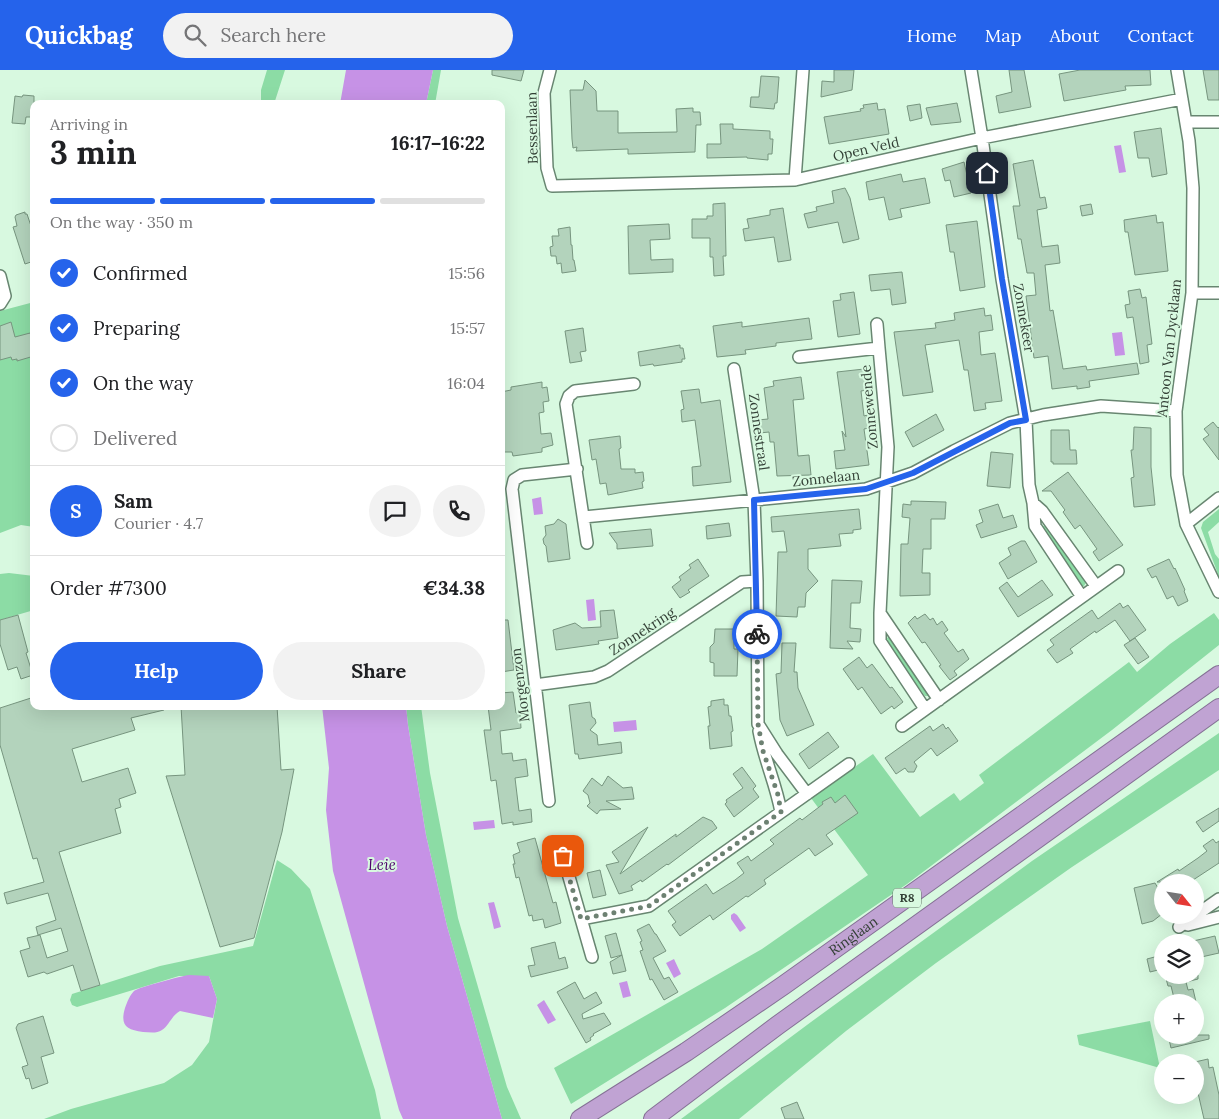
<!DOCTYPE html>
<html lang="en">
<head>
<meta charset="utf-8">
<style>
	:root { --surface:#fff; --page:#f2f2f2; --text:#202124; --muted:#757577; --line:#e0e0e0; --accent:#2563eb }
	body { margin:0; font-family:Lora,serif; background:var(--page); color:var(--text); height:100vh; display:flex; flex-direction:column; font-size:19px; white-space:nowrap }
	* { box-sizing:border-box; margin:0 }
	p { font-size:16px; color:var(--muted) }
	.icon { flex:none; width:28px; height:28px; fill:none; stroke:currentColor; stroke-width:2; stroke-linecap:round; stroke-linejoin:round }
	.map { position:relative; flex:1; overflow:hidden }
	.side { position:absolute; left:30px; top:30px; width:475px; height:610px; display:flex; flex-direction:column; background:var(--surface); border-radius:10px; box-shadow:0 5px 20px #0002 }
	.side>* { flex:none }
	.needle { width:32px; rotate:120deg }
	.buttons { position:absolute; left:1154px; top:804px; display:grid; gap:10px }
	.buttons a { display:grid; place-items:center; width:50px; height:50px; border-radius:50%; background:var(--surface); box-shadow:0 5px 20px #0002; font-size:25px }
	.pin { position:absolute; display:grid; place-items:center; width:42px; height:42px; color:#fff; margin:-21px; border-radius:10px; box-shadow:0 2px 8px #0006 }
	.courier { position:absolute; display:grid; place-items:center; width:50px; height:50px; margin:-25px; border:4px solid #2563eb; border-radius:50%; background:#fff; color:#222; box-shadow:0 1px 6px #0007 }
	.overview em { font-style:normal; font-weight:700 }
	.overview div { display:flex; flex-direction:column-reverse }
	.overview { display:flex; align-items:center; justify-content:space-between; height:85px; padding:0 20px }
	h1 { font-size:32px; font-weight:700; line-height:38px }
	.bar { display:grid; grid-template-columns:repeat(4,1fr); gap:8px 5px; align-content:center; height:60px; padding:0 20px }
	.bar i { height:6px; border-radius:4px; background:var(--line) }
	.bar .current { background:var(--accent) }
	.bar p { grid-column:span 4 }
	.line { display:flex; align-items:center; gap:12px; padding:0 20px; border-top:1px solid var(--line) }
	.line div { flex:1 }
	.round { display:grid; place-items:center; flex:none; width:52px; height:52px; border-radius:26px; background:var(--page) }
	ol { padding:0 20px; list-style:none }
	li { display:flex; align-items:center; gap:15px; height:55px }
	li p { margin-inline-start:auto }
	li .icon { padding:5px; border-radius:50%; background:var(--accent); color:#fff; stroke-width:4 }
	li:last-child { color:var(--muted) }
	li i { width:28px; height:28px; border:2px solid var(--line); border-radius:50% }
	.action { display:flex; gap:10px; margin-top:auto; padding:10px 20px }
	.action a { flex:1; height:58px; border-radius:30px; background:var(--accent); color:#fff; font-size:20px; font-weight:700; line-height:58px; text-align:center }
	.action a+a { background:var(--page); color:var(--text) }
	header { display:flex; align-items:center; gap:30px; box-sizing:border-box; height:70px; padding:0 25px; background:var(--accent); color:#fff }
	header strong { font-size:24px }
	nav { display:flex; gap:28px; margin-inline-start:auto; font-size:18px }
	.search { width:350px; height:45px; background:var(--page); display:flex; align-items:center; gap:12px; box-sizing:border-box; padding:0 18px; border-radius:28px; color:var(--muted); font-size:19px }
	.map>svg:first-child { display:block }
</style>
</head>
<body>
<header>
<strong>Quickbag</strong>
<div class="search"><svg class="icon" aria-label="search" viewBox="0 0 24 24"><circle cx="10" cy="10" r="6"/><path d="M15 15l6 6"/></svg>Search here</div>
<nav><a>Home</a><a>Map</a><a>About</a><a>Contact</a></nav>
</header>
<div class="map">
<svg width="1219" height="1049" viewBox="0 0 1219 1049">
	<rect width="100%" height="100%" fill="#d8f9e0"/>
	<path fill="#8cdca5" d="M 267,0 L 285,0 L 274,34 L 261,34 L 261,20 Z
		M 433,0 L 441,0 L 435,34 L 426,34 Z
		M 34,232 L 34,457 L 21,455 L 0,463 L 0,241 Z
		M 1219,439 L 1219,452 L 1208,462 L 1215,484 L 1219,489 L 1219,507 L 1201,458 L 1203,452 Z
		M 1045,455 L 1087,511 L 1084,516 L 1080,516 L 1041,458 Z
		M 9,503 L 34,506 L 34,540 L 0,550 L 0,504 Z
		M 1214,543 L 1219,550 L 1219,575 L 1112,660 L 907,814 L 725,938 L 571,1034 L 554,998 L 762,879 L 868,805 L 811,728 L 873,684 L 920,747 L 954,723 L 960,731 L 984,713 L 979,705 L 1129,592 L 1137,602 L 1170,574 Z
		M 891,566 L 929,624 L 928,626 L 925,626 L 885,571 L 888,567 Z
		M 406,636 L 421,636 L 430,703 L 458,848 L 507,1017 L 521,1049 L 502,1049 L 447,856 L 426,765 L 408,655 Z
		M 1219,663 L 1219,700 L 1072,797 L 936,893 L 846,961 L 739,1049 L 681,1049 L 811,952 L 1032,791 Z
		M 277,790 L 291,799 L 310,819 L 375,1020 L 381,1049 L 44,1049 L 71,1039 L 164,1013 L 192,995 L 209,972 L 217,929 L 209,906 L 179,906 L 77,937 L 72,935 L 70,930 L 72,924 L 160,896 L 253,876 Z
		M 1150,951 L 1160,998 L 1079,975 L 1077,965 Z"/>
	<path fill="#c692e6" d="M 346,0 L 433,0 L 426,34 L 340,34 Z
		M 1121,75 L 1126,102 L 1119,103 L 1114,76 Z
		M 1122,262 L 1125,285 L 1115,286 L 1112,263 Z
		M 541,427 L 543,444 L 534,445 L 532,429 Z
		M 594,529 L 596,550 L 588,551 L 586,530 Z
		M 322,636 L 406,636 L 408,655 L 426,765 L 447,856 L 502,1049 L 403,1049 L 399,1040 L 333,801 L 326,740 L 329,698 Z
		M 636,650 L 637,660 L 614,662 L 613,652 Z
		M 494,750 L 495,758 L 474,760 L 473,752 Z
		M 494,832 L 501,857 L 494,859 L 488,833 Z
		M 734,843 L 737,845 L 746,858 L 740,862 L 731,849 L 731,845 Z
		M 674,889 L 681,904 L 674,908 L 666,893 Z
		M 189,905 L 209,906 L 217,929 L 213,948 L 180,941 C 171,946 169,956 162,960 C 156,964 149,962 143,962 C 126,960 120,955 125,938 C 127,932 130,925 134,921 C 139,917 182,906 189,905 Z
		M 627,911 L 631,926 L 623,928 L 619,913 Z
		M 544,930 L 556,950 L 548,954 L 537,935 Z"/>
	<path fill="#b3d3bc" stroke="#77957f" d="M 492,0 L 524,0 L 521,11 L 492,5 Z
		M 834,0 L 854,0 L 852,20 L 821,27 L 822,11 L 834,12 Z
		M 1009,0 L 1024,0 L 1031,37 L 999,43 L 996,26 L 1012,22 Z
		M 1080,0 L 1150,0 L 1151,15 L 1125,16 L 1126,20 L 1064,31 L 1059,4 Z
		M 1203,0 L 1219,0 L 1219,30 L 1208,30 Z
		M 761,6 L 779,7 L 777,33 L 775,33 L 774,39 L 750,37 L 751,27 L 759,27 Z
		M 585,10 L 596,21 L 597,41 L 618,41 L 618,63 L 677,62 L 676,39 L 693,38 L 693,42 L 700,42 L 701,55 L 696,55 L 695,82 L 628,84 L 628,79 L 576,81 L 577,77 L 573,78 L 572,69 L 570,20 L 583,20 Z
		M 23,25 L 34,26 L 34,47 L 26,47 L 25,54 L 12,53 L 15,26 L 22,27 Z
		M 877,33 L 878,40 L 885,39 L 889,64 L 829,74 L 824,47 L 861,41 L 860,39 L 864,38 L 863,35 Z
		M 957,33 L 961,52 L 931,55 L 926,38 Z
		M 920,34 L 922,48 L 910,51 L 907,36 Z
		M 720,54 L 733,54 L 733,59 L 770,61 L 770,69 L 773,69 L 772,84 L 768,84 L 768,90 L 747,88 L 747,87 L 707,88 L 707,74 L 721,74 Z
		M 1161,58 L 1167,104 L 1152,107 L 1149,88 L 1138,88 L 1134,62 Z
		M 1033,90 L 1040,128 L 1045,127 L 1047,138 L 1037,140 L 1042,177 L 1058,175 L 1060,193 L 1045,195 L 1050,241 L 1053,240 L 1063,299 L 1086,296 L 1087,300 L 1137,293 L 1139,304 L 1089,311 L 1090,317 L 1077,319 L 1077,316 L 1052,319 L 1048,286 L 1034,288 L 1026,226 L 1036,225 L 1034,203 L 1027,203 L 1021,169 L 1018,169 L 1013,136 L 1020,136 L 1013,94 Z
		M 964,92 L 971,123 L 954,127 L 950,110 L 945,111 L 942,99 Z
		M 901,104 L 903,112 L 925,108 L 930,133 L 900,139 L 902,147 L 889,150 L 884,127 L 869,130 L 866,112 Z
		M 845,118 L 850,128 L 859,169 L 843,173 L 838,152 L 808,158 L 804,144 L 817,141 L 816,137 L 834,133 L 832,121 Z
		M 725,133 L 726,186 L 723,186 L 724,205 L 714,206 L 713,187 L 710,187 L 710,168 L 692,168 L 692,149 L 707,149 L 707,146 L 713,146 L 713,134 Z
		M 1091,134 L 1093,144 L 1082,146 L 1080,136 Z
		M 783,138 L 791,190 L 778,192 L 774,167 L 745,171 L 743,159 L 749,158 L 747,149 L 770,145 L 770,140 Z
		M 25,142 L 25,144 L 27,144 L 34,165 L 34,191 L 25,194 L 13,157 L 17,156 L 15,147 L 16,145 Z
		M 1156,145 L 1157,153 L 1163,152 L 1168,201 L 1135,205 L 1128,162 L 1125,162 L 1124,150 Z
		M 977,151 L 985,217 L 960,221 L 954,182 L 950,182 L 946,155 Z
		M 669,154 L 670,169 L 650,170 L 651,190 L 673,189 L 673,202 L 629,204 L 628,156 Z
		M 570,157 L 571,175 L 572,175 L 573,190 L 574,190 L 576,201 L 562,203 L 561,193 L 557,194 L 556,186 L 551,186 L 550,177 L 553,176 L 552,166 L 559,166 L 558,159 Z
		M 902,202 L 906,233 L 892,235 L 890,219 L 871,221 L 869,205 Z
		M 1140,219 L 1142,228 L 1146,227 L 1152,274 L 1147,275 L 1149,292 L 1140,294 L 1133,247 L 1127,248 L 1125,235 L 1130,234 L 1128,221 Z
		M 854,222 L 860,264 L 838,267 L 833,231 L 841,230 L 840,224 Z
		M 984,238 L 985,246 L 991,245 L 993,260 L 979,262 L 981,285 L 995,283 L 1002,331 L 985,333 L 986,339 L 974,341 L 968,300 L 964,300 L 959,270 L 925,275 L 933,322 L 903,326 L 894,262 L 936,258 L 935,253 L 955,250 L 954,243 Z
		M 809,248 L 812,269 L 776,273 L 776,276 L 745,280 L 746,284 L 717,287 L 713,256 L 742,252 L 742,257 Z
		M 11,252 L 15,267 L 30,263 L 31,266 L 34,265 L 34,286 L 17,291 L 17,289 L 12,290 L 11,287 L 0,290 L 0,256 Z
		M 583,258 L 586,281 L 580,282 L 582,291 L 570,293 L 565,261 Z
		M 680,275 L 680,278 L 683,278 L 685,289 L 682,289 L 682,292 L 654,296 L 653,294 L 640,296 L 638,282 Z
		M 864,299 L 867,320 L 861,321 L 864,346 L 867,345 L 869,358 L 864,359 L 869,395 L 836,399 L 834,381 L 845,380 L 842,361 L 846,367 L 837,302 Z
		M 801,307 L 804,329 L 793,330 L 798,386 L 809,385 L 811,405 L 777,406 L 774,372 L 770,372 L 769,362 L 760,363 L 758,350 L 768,349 L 764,318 L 774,316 L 773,311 Z
		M 542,312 L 542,318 L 547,317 L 549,331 L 543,332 L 544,342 L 539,343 L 541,364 L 551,363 L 553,375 L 542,378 L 542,382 L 513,386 L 512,382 L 501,382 L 501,322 L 511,320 L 511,317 Z
		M 699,319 L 701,333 L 720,330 L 731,412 L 693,416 L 692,397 L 701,396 L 695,350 L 682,352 L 681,340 L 684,339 L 681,321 Z
		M 936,344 L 944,360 L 913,377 L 905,362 Z
		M 1213,352 L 1218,358 L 1219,357 L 1219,390 L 1203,369 L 1209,365 L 1204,359 Z
		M 1134,357 L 1151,358 L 1151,397 L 1155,435 L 1134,437 L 1131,408 L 1134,407 L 1131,380 L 1133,380 Z
		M 1051,360 L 1069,360 L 1070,380 L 1076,380 L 1077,394 L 1053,394 L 1053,392 L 1051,392 Z
		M 620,366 L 621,378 L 619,379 L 621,399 L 635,399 L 635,403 L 643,402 L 644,411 L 642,412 L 643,418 L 608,425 L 606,413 L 600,414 L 596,389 L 592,390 L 589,370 Z
		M 991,382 L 1013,384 L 1010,418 L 987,416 Z
		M 1068,402 L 1123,475 L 1099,491 L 1093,482 L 1097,479 L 1080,455 L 1075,459 L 1063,442 L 1065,440 L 1051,421 L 1042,421 Z
		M 911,431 L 946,432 L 945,449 L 931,449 L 931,479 L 923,479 L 922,503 L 930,503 L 930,525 L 900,526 L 901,474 L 908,474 L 910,448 L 902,447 L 903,434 L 911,435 Z
		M 998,434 L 1003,448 L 1013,445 L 1017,457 L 981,468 L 976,455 L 983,452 L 979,440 Z
		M 859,439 L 861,459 L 853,460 L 853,463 L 839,464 L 841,476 L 808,479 L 808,499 L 818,511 L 806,523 L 805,537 L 798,537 L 797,547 L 776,546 L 778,482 L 787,482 L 784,461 L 772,462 L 771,447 Z
		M 558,449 L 566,454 L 570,489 L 548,492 L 546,476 L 544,474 L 543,469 L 546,465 L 545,456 L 554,454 Z
		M 729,453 L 731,466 L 707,469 L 706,456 Z
		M 651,459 L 653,476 L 617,479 L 617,474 L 609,463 Z
		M 1021,471 L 1025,471 L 1037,492 L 1008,509 L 999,493 L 1011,485 L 1008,478 Z
		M 698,489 L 709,506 L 688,520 L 690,522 L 680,528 L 672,517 L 681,510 L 679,507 L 691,498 L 689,495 Z
		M 1169,489 L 1174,499 L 1175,498 L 1185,520 L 1184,521 L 1188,531 L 1178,536 L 1173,526 L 1167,529 L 1156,506 L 1152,508 L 1147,499 Z
		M 832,510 L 862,511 L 860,533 L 851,533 L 850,558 L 861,559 L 860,572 L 847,571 L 853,579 L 830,578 Z
		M 1042,510 L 1053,525 L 1018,547 L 999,518 L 1007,512 L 1018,527 Z
		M 1120,533 L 1123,538 L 1128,535 L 1146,560 L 1130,571 L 1115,550 L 1096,563 L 1095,561 L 1070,579 L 1073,583 L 1057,593 L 1047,580 L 1054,575 L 1050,570 L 1092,540 L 1098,549 Z
		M 614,540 L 618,568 L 598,571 L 599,574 L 556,580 L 553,560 L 575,553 L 582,558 L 601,557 L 600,541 Z
		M 925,544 L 930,550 L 933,548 L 937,555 L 942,551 L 948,560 L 944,563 L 958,582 L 963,579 L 969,589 L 954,601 L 957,605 L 950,610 L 939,596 L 941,595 L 925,572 L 922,573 L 908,553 L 915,546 L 917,549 Z
		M 18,545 L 28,582 L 26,583 L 33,605 L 21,609 L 17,597 L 8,600 L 0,574 L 0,550 Z
		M 501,550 L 508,550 L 514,600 L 501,602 Z
		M 715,559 L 734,559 L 734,579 L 738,579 L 737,606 L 714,606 L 714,593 L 710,592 L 710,577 L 714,573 Z
		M 1135,568 L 1149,587 L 1138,594 L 1124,575 Z
		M 782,573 L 796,573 L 794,602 L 797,602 L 798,618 L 814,655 L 787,666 L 780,650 L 776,604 L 781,603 Z
		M 859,587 L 867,598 L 872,594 L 890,618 L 892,617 L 903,632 L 894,639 L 892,636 L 881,644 L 862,617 L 858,620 L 843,599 Z
		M 513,622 L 516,643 L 520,643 L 521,658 L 500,661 L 502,684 L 512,683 L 513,691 L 526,689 L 528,706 L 515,708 L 519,741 L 531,739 L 532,752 L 513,755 L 513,752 L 502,754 L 496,710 L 491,711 L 484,660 L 491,660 L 488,636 L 501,636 L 501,623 Z
		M 34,627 L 34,636 L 163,636 L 164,640 L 131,648 L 135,660 L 72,679 L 82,712 L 128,698 L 136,723 L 119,729 L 121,737 L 115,739 L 121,763 L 59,782 L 100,915 L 81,921 L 73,895 L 47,904 L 44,902 L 28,907 L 20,881 L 30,878 L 27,868 L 40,865 L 47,888 L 68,881 L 61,858 L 38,865 L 36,857 L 56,850 L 48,823 L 7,834 L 4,823 L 44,812 L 37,788 L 33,789 L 0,675 L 0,638 Z
		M 724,629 L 724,635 L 728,635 L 729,646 L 731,646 L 733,661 L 731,662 L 732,676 L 710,679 L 708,656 L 710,656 L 708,637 L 711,636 L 711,631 Z
		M 590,632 L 592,647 L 595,649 L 596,653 L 590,660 L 597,665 L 598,675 L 621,672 L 622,683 L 579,689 L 578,684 L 575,684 L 569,635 Z
		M 181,636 L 277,636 L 281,700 L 294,699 L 282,762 L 254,868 L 220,877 L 166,706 L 185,705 Z
		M 943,654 L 946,659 L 948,657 L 958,671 L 937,686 L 931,678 L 914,692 L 917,696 L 914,702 L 908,702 L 905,698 L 896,704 L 885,688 L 930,656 L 933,661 Z
		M 828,662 L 839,677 L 809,699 L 799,684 Z
		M 742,697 L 756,716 L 753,719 L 759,727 L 734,747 L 725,734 L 727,732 L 726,730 L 743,718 L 733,704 Z
		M 608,706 L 623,718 L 632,717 L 634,729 L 606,731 L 621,739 L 600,740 L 597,744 L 587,736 L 590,733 L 588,725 L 583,721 L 592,708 L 602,716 Z
		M 845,725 L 858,743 L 826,765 L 833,774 L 815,786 L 809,778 L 764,810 L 766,814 L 748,827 L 746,826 L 713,850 L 710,845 L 680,866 L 672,855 L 676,852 L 668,841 L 706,814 L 713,824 L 735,810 L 744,803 L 737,793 L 748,786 L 751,791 L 774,774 L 770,770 L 800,748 L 802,750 L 823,734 L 822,732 L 831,727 L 835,733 Z
		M 1219,738 L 1219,751 L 1203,762 L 1196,752 Z
		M 703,747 L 712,751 L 717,758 L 668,795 L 667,794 L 642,812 L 641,810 L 631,816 L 633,820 L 619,824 L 606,795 L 619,792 L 612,782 L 648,757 L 620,804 L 676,764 L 676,767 Z
		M 535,768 L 549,819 L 553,833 L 556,832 L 561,853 L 545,858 L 543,849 L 533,851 L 532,845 L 529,846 L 519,807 L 516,808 L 513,794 L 515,794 L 513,785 L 520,782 L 517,773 Z
		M 1213,769 L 1216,773 L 1219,771 L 1219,793 L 1190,812 L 1157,812 L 1178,799 L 1179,801 L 1198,788 L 1207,781 L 1203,776 Z
		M 600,800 L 606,825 L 593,828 L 587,803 Z
		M 1155,813 L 1158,818 L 1162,844 L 1153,851 L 1142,854 L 1134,818 Z
		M 649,854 L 655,864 L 656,864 L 666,881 L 653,888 L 664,909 L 669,907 L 678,922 L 664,930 L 652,909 L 650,910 L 640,881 L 643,880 L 640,872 L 642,871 L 637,860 Z
		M 616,863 L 622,885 L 611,888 L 605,866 Z
		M 1215,866 L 1219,883 L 1197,888 L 1195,872 L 1193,871 Z
		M 555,872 L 559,889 L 565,887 L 568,898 L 531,907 L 528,896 L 535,895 L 531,878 Z
		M 622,885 L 626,901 L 613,904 L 610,892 Z
		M 1162,885 L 1162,899 L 1150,902 L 1147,889 Z
		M 1165,905 L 1198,905 L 1198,909 L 1186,912 L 1188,920 L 1193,919 L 1196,932 L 1175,932 L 1171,916 L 1168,916 Z
		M 575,912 L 584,929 L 596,922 L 602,933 L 582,944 L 583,949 L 604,943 L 611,954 L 593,964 L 594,965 L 590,968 L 591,970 L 586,973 L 557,922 Z
		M 43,946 L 54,983 L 41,987 L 48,1013 L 32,1019 L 29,1008 L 26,1009 L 22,997 L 28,995 L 16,958 L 18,954 Z
		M 1168,965 L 1209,965 L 1209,969 L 1171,978 Z
		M 1208,989 L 1209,998 L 1213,997 L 1219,1025 L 1219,1049 L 1204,1049 L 1198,1023 L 1195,1023 L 1195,992 Z
		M 797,1032 L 804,1049 L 785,1049 L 781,1038 Z"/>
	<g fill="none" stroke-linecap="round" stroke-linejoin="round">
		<defs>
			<path id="minor" d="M 550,0 L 544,23 L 547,98 L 552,116 L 795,110 L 982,68 L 1182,29
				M 971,0 L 982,68 L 1002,209 L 1026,350 L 1029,415 L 1033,433 L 1035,456 L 1082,527
				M 1177,0 L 1189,71 L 1193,118 L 1192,223 L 1176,341 L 1177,405 L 1186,454 L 1219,522
				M 1186,52 L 1219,52
				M 795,110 L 803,0
				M 0,206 L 5,226 L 0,234
				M 1192,223 L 1219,223
				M 877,254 L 879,278
				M 799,287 L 879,278 L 888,377 L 880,543 L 880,571 L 925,639
				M 734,299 L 754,430 L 757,511 L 758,654 L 777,684 L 807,724
				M 1033,433 L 1042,441 L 1096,516
				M 584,447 L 866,419 L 913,403 L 954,381 L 1010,353 L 1043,345 L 1101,336 L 1176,341
				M 1186,454 L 1219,428
				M 587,473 L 566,334 L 569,326 L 575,321 L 634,314
				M 880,543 L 939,630
				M 535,615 L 594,607 L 608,601 L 742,512 L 757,511
				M 902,656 L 1118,501
				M 759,661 C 764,689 776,714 781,742
				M 549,731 L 512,419 L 514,410 L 522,405 L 577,399
				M 563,786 L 592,887
				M 581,849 L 649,836 L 849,694
				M 1188,855 L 1219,847
				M 1179,857 L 1219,829"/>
			<g id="trunk">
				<path id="s1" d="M 580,1049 L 686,982 L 784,915 L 1219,605"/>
				<path d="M 653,1049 L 778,955 L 1219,638"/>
			</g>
		</defs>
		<use href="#minor" stroke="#688671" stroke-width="14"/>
		<use href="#trunk" stroke="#857195" stroke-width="20"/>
		<use href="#minor" stroke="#fff" stroke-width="11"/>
		<use href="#trunk" stroke="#c0a3d3" stroke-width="18"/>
	</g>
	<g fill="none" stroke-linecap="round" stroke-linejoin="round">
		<path stroke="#6d8172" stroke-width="5" stroke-dasharray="0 9" d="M 563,786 L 581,849 L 649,836 L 781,742 L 778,725 L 763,681 L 758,654 L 757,564"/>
		<path stroke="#2563eb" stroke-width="6" d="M 757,564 L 754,430 L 866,419 L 913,403 L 1010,353 L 1026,350 L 1002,209 L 987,103"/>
	</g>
	<g text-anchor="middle" stroke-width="4" stroke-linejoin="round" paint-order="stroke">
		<rect fill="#d8f9e0" stroke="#647869" stroke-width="1" x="893" y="818.5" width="28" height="19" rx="4"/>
		<g font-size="12" font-weight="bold" fill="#334036">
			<text x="907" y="832">R8</text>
		</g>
		<g font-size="14" fill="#334036" stroke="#d8f9e0">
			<text transform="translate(532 58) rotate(-91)" y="5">Bessenlaan</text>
			<text transform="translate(866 79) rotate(-13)" y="5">Open Veld</text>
			<text transform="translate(1024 248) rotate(80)" y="5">Zonnekeer</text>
			<text transform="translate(1169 278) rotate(-84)" y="5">Antoon Van Dycklaan</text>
			<text transform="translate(869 337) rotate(-95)" y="5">Zonnewende</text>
			<text transform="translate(759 362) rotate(82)" y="5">Zonnestraal</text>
			<text transform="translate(826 408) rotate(-6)" y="5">Zonnelaan</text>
			<text transform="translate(642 561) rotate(-33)" y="5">Zonnekring</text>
			<text transform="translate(520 615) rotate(-97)" y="5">Morgenzon</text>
			<text dy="5" stroke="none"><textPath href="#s1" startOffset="329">Ringlaan</textPath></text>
		</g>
		<g font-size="15" font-style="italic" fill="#4e036c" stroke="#d8f9e0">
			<text x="382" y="800">Leie</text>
		</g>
	</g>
</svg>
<div class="buttons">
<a><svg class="needle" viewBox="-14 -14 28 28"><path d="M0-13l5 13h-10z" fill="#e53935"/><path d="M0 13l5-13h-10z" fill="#757577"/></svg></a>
<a><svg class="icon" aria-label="layers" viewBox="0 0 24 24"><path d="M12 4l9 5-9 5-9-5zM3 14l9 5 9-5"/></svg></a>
<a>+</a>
<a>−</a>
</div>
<div class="pin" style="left:563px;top:786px;background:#ea580c"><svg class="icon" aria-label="bag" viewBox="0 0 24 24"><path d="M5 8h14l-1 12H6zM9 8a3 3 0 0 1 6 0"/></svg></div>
<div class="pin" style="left:987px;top:103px;background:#1f2937"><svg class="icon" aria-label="home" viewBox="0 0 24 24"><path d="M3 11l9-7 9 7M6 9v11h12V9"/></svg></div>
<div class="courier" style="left:757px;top:564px"><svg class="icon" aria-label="bike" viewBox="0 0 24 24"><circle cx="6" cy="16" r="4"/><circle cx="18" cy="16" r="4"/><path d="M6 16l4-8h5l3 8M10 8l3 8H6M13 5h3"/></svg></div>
<section class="side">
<div class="overview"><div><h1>3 min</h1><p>Arriving in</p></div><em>16:17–16:22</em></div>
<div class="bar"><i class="current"></i><i class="current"></i><i class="current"></i><i></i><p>On the way · 350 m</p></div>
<ol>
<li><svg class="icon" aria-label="check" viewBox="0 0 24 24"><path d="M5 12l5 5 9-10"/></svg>Confirmed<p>15:56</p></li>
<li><svg class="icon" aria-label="check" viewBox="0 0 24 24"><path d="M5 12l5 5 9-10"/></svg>Preparing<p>15:57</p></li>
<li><svg class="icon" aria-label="check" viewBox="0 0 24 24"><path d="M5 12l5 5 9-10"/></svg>On the way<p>16:04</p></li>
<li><i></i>Delivered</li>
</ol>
<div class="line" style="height:90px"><b class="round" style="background:var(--accent);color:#fff">S</b><div><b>Sam</b><p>Courier · 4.7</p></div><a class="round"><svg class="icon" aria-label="chat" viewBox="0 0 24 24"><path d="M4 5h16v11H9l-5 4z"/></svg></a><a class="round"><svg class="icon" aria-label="phone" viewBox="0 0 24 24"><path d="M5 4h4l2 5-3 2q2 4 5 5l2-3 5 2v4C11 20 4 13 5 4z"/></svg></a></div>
<div class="line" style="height:65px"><div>Order #7300</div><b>€34.38</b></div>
<div class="action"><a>Help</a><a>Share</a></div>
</section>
</div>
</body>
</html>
